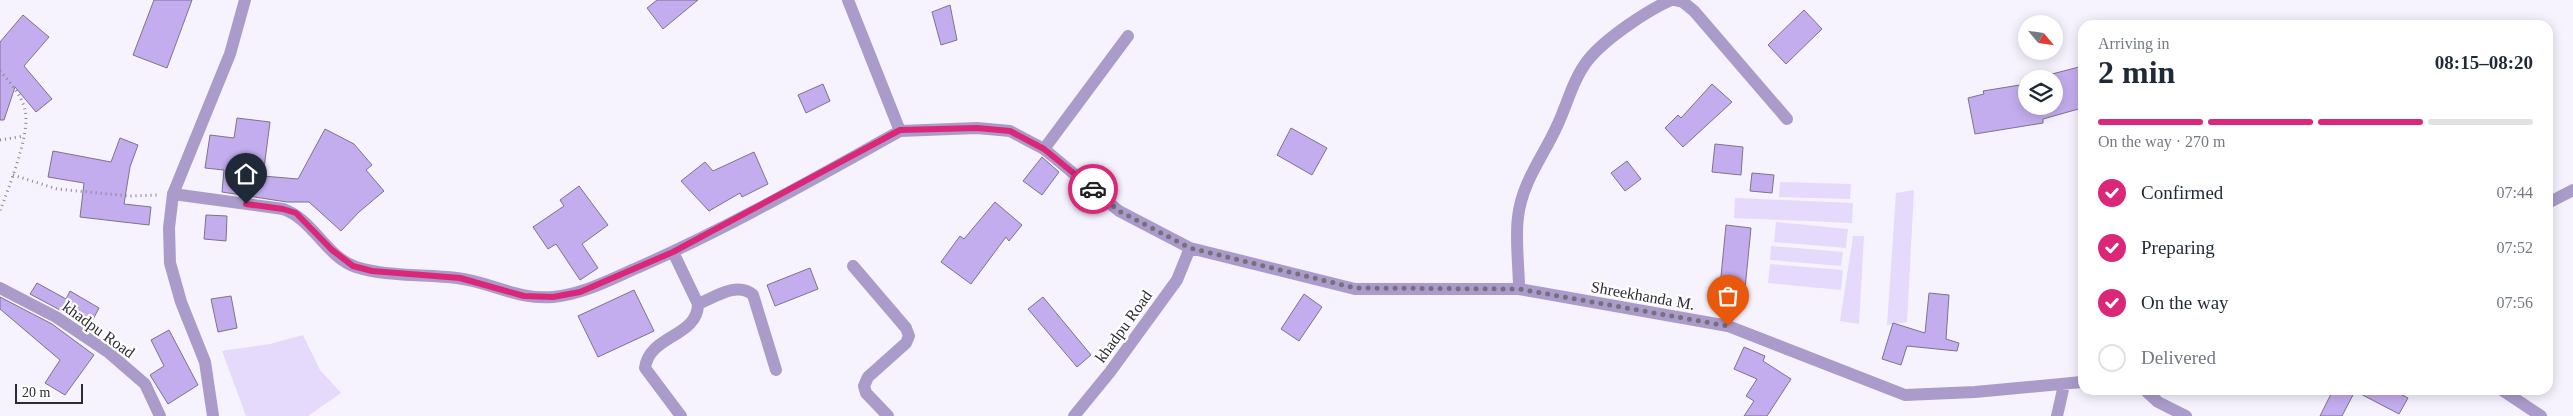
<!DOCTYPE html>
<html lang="en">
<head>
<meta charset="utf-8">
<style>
	:root { --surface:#fff; --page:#f2f2f3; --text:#1f2937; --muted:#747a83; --line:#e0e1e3; --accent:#db2777 }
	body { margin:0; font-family:"Times New Roman",serif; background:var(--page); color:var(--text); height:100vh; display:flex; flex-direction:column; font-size:19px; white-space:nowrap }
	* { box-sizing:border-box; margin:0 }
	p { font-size:16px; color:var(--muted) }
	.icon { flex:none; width:28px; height:28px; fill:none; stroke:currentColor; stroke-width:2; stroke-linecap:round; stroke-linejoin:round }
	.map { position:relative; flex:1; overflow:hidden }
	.drawer { position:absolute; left:2078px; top:20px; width:475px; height:375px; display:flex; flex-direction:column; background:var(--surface); border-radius:15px; box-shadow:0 2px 12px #0003 }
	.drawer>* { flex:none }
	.needle { width:32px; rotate:119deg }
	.buttons { position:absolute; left:2018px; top:15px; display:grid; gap:10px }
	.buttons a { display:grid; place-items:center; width:45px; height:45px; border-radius:50%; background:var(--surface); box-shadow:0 2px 12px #0003; font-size:25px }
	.scale { position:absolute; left:15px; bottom:12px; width:68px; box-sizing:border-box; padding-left:5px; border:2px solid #2e2b36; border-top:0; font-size:14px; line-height:18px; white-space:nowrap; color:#2e2b36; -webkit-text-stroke:4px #fff; paint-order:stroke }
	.pin { position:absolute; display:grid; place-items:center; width:42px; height:42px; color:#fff; margin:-51px -21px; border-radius:50% 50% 50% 0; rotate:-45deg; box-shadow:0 0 5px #0007 }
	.pin .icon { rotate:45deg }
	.courier { position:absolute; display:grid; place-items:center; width:50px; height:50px; margin:-25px; border:4px solid #db2777; border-radius:50%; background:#fff; color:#222; box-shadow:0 1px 6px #0007 }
	.head em { font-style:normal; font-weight:700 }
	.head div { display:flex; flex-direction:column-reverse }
	.head { display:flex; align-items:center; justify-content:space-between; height:85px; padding:0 20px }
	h1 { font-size:32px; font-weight:700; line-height:38px }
	.bar { display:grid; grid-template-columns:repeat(4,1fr); gap:8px 5px; align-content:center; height:60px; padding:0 20px }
	.bar i { height:6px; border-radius:4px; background:var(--line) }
	.bar .selected { background:var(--accent) }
	.bar p { grid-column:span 4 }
	ol { padding:0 20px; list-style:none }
	li { display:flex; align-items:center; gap:15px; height:55px }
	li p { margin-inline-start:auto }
	li .icon { padding:5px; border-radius:50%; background:var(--accent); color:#fff; stroke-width:4 }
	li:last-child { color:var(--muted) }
	li i { width:28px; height:28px; border:2px solid var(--line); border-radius:50% }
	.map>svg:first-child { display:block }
</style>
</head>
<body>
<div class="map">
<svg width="2573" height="416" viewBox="0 0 2573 416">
	<rect width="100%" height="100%" fill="#f6f3ff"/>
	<path fill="#e5dafb" d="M 1780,182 L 1851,184 L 1850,199 L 1779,197 Z
		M 1914,190 L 1907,322 L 1887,325 L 1896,193 Z
		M 1735,198 L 1853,203 L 1852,223 L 1734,218 Z
		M 1776,222 L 1848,229 L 1846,248 L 1774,242 Z
		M 1853,236 L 1864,236 L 1859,324 L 1840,321 Z
		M 1771,246 L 1843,252 L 1841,266 L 1770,260 Z
		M 1770,264 L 1843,270 L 1841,290 L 1768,283 Z
		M 303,335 L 320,370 L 341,393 L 308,416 L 246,416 L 222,351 L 270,344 Z"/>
	<path fill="#c4adee" stroke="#7c738d" d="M 154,0 L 192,0 L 167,68 L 133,55 Z
		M 657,0 L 698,0 L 663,29 L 647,8 Z
		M 950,5 L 957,40 L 941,45 L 932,12 Z
		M 1804,10 L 1822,29 L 1786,64 L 1768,45 Z
		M 23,15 L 49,37 L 24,66 L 52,99 L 36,112 L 15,87 L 4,120 L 0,120 L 0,42 Z
		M 2079,67 L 2082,80 L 2082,108 L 2043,119 L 2043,123 L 1975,134 L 1968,98 L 1984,94 L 1983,91 L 2026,84 L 2026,106 L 2054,106 L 2052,74 Z
		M 823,84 L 830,101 L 806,113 L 798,95 Z
		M 1712,84 L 1732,102 L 1683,147 L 1665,128 L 1678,115 L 1681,118 Z
		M 237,118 L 270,122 L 263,176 L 298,179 L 325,129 L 354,144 L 372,165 L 366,170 L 384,191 L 359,212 L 341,231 L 309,202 L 287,202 L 222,192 L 224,170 L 205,168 L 210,135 L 234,138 Z
		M 1291,128 L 1327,148 L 1312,175 L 1277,155 Z
		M 120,138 L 138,145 L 130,167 L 124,204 L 151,207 L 149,225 L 80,217 L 84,183 L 48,177 L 53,151 L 111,162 Z
		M 1715,144 L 1743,147 L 1741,175 L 1712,172 Z
		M 754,152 L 768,184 L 742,197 L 740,193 L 709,211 L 681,181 L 705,162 L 713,171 Z
		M 1042,157 L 1059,172 L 1042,195 L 1023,181 Z
		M 1627,161 L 1641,179 L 1625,191 L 1611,173 Z
		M 1752,173 L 1774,175 L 1772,193 L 1750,191 Z
		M 579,186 L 608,225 L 582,244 L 598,268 L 580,280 L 556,244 L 548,249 L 533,227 L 564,206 L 560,200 Z
		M 995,202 L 1022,225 L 1009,241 L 1006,237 L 971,284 L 941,262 L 960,236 L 964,239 Z
		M 206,215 L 227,216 L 226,241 L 204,239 Z
		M 1726,225 L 1751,228 L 1744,299 L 1719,297 Z
		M 810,268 L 818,289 L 775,306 L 767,285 Z
		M 37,283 L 66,299 L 70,291 L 99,308 L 88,329 L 60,310 L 30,294 Z
		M 634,290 L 654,331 L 598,357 L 578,316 Z
		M 1929,293 L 1949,295 L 1946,339 L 1959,343 L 1957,351 L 1907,346 L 1901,365 L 1882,359 L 1893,323 L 1925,333 Z
		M 1304,294 L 1322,307 L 1299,341 L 1281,329 Z
		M 231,296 L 237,328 L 218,332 L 211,299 Z
		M 0,297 L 52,324 L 94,355 L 65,395 L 45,383 L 60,360 L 0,309 Z
		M 1043,297 L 1091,355 L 1077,367 L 1028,309 Z
		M 169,330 L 198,385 L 168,404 L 150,375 L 164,366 L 151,340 Z
		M 1744,347 L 1765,356 L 1763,361 L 1791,379 L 1767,416 L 1744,416 L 1754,401 L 1746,396 L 1757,379 L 1734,369 Z
		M 2333,390 L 2392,390 L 2408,398 L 2399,414 L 2355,391 L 2342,416 L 2320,416 Z"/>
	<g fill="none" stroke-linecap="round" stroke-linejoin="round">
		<path stroke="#898691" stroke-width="3" stroke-dasharray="1 4" stroke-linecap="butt" d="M 0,71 C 10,82 22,96 25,110 C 31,133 8,189 0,211
			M 0,140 L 24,136
			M 13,175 L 57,189 L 130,196 L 157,195"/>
		<path stroke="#ab9bca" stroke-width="12" d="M 1044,149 L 1128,36"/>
		<path stroke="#ab9bca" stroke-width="12" d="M 848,0 L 900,131 L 977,128 L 1010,131 L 1044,149 L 1119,211 L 1190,248 L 1355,289 L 1519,289 L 1728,326 L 1905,395 L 1975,392 L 2082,382
			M 1674,0 L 1683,2 L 1694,11 L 1787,119
			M 173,194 L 283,209 C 313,219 326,257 356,267 C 388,277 424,274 457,278 C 491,282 517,300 553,297 C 584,294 611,279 639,267 C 728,228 815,178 900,131
			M 2548,203 L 2573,190
			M 673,252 L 698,304 C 698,337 649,335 645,368 L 681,416
			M 853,266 L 906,328 L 909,336 L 906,343 L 868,377 L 864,386 L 866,393 L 888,416
			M 0,288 L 56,317 L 108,352 L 145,384 L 160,416
			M 1519,289 C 1519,267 1515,239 1518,217 C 1522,182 1543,157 1557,126 C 1567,105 1573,79 1588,60 C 1605,39 1646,11 1671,0
			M 698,304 C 715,297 738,281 753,295 L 776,370
			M 2145,390 L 2158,402 L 2186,416
			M 2502,390 L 2541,416
			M 1074,416 L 1110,372 L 1177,280 L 1190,248
			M 2057,416 L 2064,385"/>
		<path stroke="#ab9bca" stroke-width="12" d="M 213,416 L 205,362 L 181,302 L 170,263 L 169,228 L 173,194 L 230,54 L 245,0"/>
	</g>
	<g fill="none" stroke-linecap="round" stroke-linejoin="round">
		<path stroke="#74717c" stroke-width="5" stroke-dasharray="0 9" d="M 1093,189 L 1119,211 L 1190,248 L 1355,288 L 1519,289 L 1728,326"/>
		<path stroke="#db2777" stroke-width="6" d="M 246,204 L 283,209 L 296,213 L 332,250 L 353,266 L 372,271 L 460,278 L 524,296 L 553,297 L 580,292 L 673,252 L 900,130 L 977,128 L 1010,131 L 1044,149 L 1093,189"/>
	</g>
	<g text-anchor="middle" stroke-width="4.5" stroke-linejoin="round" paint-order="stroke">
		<g font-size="16" fill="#2e2b36" stroke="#fff">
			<text transform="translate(1643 295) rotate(10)" y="6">Shreekhanda M.</text>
			<text transform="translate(1123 326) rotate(-54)" y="6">khadpu Road</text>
			<text transform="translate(99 329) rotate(36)" y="6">khadpu Road</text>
		</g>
	</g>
</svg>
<div class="buttons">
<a><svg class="needle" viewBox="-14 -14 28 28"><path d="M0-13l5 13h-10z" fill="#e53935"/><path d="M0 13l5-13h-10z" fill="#747a83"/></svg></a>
<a><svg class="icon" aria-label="layers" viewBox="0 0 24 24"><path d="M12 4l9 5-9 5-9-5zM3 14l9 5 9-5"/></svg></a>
</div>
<div class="scale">20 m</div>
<div class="pin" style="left:1728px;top:326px;background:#ea580c"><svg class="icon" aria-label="bag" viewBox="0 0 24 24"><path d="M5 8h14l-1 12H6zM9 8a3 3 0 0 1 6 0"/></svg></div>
<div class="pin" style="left:246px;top:204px;background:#1f2937"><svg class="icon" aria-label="home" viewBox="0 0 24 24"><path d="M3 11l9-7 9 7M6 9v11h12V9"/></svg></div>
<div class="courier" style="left:1093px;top:189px"><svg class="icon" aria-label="car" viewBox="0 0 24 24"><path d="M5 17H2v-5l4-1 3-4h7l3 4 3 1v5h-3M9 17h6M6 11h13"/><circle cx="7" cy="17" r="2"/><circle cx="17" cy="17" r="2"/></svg></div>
<section class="drawer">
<div class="head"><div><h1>2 min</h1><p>Arriving in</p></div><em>08:15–08:20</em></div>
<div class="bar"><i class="selected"></i><i class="selected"></i><i class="selected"></i><i></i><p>On the way · 270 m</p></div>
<ol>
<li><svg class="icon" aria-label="check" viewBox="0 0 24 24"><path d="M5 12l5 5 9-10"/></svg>Confirmed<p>07:44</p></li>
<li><svg class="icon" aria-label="check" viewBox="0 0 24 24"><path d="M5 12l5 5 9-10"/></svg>Preparing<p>07:52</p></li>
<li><svg class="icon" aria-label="check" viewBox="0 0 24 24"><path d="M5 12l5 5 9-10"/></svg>On the way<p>07:56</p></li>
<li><i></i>Delivered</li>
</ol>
</section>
</div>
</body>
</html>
